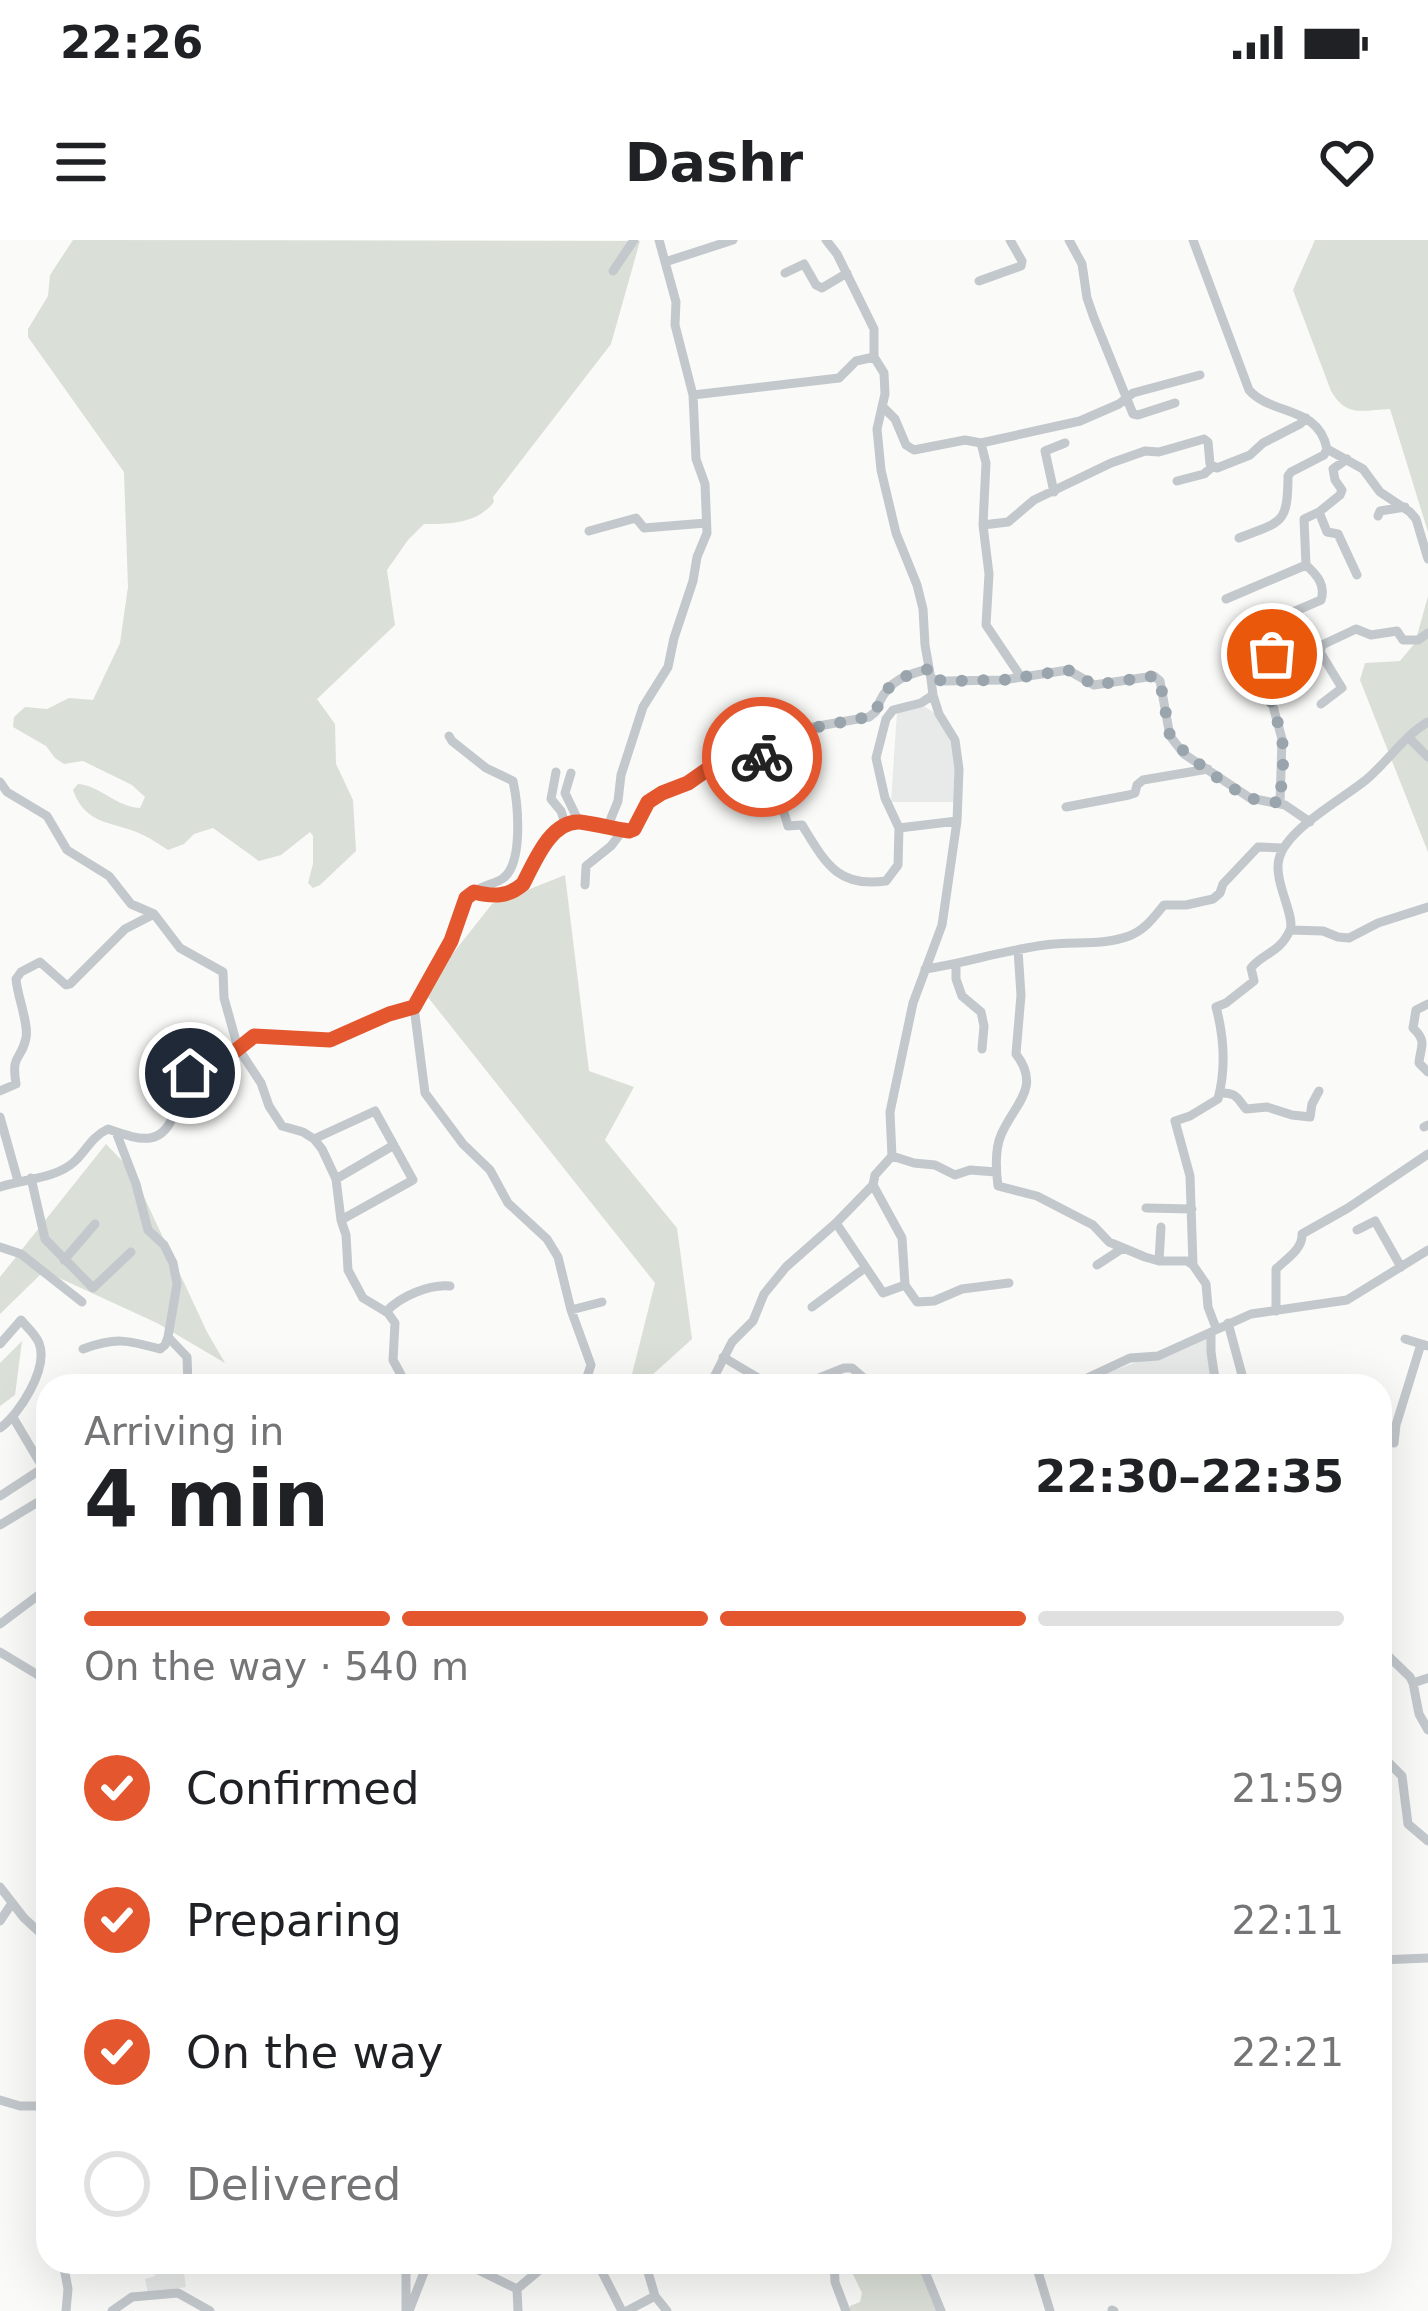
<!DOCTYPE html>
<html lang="en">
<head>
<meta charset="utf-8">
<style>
	:root { --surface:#fff; --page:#f6f6f6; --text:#202124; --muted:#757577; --line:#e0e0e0; --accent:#e4572e }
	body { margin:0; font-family:"DejaVu Sans",sans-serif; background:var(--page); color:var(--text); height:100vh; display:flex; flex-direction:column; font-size:45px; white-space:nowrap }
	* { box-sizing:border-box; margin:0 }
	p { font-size:39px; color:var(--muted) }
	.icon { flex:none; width:66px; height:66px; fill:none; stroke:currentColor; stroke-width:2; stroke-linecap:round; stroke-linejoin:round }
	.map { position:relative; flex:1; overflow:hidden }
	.panel { position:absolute; left:36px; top:1134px; width:1356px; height:900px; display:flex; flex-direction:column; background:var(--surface); border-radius:36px; box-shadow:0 12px 48px #0002 }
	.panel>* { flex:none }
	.pin { position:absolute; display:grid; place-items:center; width:102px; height:102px; color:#fff; margin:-51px; border:6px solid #fff; border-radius:50%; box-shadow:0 3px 12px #0007 }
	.courier { position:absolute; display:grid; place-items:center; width:120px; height:120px; margin:-60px; border:9px solid #e4572e; border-radius:50%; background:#fff; color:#222; box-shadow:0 3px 15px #0007 }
	.headline em { font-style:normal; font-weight:800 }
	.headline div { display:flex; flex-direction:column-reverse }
	.headline { display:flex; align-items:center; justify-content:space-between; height:204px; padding:0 48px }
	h1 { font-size:78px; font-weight:800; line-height:90px }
	.bar { display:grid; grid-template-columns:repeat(4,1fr); gap:18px 12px; align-content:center; height:144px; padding:0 48px }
	.bar i { height:15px; border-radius:9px; background:var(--line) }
	.bar .selected { background:var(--accent) }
	.bar p { grid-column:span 4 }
	ol { padding:0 48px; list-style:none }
	li { display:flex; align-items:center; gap:36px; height:132px }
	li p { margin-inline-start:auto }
	li .icon { padding:12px; border-radius:50%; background:var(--accent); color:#fff; stroke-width:4 }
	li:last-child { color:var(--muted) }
	li i { width:66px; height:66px; border:6px solid var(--line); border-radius:50% }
	.status { display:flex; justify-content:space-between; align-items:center; height:84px; padding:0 60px; background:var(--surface); direction:ltr }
	.status svg { height:33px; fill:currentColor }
	header { display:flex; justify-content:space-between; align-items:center; height:156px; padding:0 48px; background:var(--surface); font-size:54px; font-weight:800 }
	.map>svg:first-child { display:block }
</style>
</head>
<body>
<div class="status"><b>22:26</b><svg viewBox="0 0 49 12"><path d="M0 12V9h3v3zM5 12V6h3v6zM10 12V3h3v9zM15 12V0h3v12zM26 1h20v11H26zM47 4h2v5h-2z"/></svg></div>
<header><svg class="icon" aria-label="menu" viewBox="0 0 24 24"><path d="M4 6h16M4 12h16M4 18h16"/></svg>Dashr<svg class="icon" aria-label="heart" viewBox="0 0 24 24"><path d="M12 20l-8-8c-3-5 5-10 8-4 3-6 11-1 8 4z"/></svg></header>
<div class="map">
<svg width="1428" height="2071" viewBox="0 0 1428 2071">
	<rect width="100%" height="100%" fill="#fafaf8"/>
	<path fill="#e8e9e9" d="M 925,467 L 938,475 L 951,503 L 957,529 L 954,562 L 891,562 L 897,472 Z
		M 1209,1095 L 1211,1146 L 1072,1146 Z
		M 183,2025 L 186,2047 L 148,2053 L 145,2039 L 155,2036 L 155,2027 Z"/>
	<path fill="#dadfd7" d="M 73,0 L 640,1 L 611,104 L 493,257 L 494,262 C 477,284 449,284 424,284 L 408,300 L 387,330 L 395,385 L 317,459 L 335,484 L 336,524 L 353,560 L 356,611 L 320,645 L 313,648 L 308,643 L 313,624 L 313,596 L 310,592 L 281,615 L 259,621 L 213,588 L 194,594 L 184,604 L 168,610 C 160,605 152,599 143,595 C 115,581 86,587 73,550 L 78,544 C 101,546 116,567 140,568 L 145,557 L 132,545 L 83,521 L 64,524 L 55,518 L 46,506 L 13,487 L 14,477 L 25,467 L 47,469 L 69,458 L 93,460 L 120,403 L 128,347 L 124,232 L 28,97 L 28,89 L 48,56 L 50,35 Z
		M 1315,0 L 1428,0 L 1428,292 L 1390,169 C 1362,170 1347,178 1331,151 L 1293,50 Z
		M 1428,356 L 1428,612 L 1360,440 L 1365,423 L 1400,421 L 1415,403 Z
		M 565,635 L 589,831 L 634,847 L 605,900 L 677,988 L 692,1099 L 640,1146 L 629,1146 L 655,1043 L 423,751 L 492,664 Z
		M 106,904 L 132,931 L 207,1092 L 225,1123 L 157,1083 L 44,1031 L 0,1074 L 0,1037 Z
		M 22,1101 L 15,1155 L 0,1166 L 0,1123 Z
		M 838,2022 L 918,2022 L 937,2071 L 850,2071 L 850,2066 L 860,2062 L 862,2053 L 850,2028 L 838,2033 Z"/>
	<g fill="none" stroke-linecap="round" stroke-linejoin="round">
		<path stroke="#c3c8cc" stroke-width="9" d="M 659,0 L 676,62 L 675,85 L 693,155 L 839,138 L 856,121 L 874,117
			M 826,0 L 837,14 L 874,89 L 874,117 L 884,133 L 885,154 L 877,189 L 881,230 L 896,293 L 917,345 L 923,369 L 925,405 L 931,439 L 946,441 L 1003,440 L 1068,430 L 1094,445 L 1154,436 L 1160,441 L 1170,496 L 1184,514 L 1250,558 L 1285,565 L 1310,582
			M 1069,0 L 1082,24 L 1087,58 L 1094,78 L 1133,174 L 1138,175 L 1175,163
			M 1193,0 L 1249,150 C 1272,176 1318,165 1327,209 L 1363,229 L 1380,252 L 1410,272 L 1416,279 L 1428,319
			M 665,22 L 733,0
			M 613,31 L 634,0
			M 785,33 L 804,24 L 816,45 L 822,48 L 847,33
			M 979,41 L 1021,26 L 1022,21 L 1010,0
			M 883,167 L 895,179 L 906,205 L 914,210 L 965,200 L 981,203
			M 1347,219 L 1333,229 L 1335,240 L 1342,250 L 1340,255 L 1319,272 L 1327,292 L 1338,294 L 1357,335
			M 1177,241 L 1204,234 L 1212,227
			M 1054,252 L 1045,211 L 1065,203
			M 1378,276 L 1380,271 L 1405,267
			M 983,285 L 1008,282 L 1034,260 L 1111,223 L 1145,211 L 1159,212 L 1204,199 L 1208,202 L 1210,224 L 1217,228 L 1250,215 L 1263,203 L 1300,184 L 1306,178
			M 589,291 L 636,278 L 644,288 L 706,283
			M 1239,298 C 1281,281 1288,286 1288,236 L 1291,232 L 1324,215 L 1327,209
			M 1226,359 L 1306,325 L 1304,279 L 1319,272
			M 1021,437 L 986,385 L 989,334 L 983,285 L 986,223 L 981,203 L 1080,181 L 1119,164 L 1133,153 L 1200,135
			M 1321,464 L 1342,448 L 1320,412 L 1322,405 L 1356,389 L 1371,395 L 1397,391 L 1403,400 L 1418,400 L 1428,393
			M 449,496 L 452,501 L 486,528 L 513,541 C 518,564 524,625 502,639 C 492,645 483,645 474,652
			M 1409,498 L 1428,517
			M 770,514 L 782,543 L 779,556 L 788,586 L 802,585 C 825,622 837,648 886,641 L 898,625 L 899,588 L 957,581
			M 556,532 L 551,559 L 561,571 L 565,583
			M 571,533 L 565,553 L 579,582
			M 0,542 L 7,552 L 47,576 L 67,610 L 109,636 L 131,664 L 154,674 L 180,708 L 223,732 L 224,758 L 238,808 L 261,843 L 269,866 L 282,886 L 303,892 L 314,899 L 322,909 L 336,939 L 341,980 L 346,995 L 348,1030 L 363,1058 L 388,1073 L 395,1083 L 393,1120 L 407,1146
			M 1280,563 L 1282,499 L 1262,426 C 1266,418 1272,416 1277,409 C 1282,399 1279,388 1279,378 L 1321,360 C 1326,345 1317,335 1306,325
			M 1066,567 L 1129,555 L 1135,553 L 1137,545 L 1143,540 L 1208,529
			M 607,588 L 618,561 L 621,535 L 643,467 L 668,427 L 674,398 L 693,341 L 697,317 L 707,293 L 705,244 L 696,219 L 693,155
			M 899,588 L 885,558 L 876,518 L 886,479 L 893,470 L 921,463 L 933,455
			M 585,645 L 586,626 L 611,606 L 623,590
			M 1290,690 L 1323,691 L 1338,697 L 1349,698 L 1378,683 L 1428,667
			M 1018,710 L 1021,755 L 1016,814 C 1042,848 1014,864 1001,895 C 995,909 996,931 998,946 L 1037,956 L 1093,985 L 1109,1002 L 1145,1017 L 1159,1021 L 1187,1021 L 1193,1025
			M 956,725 L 956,739 L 962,756 L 981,772 L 984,786 L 982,809
			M 925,729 C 965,723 1005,710 1045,705 C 1073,701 1102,706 1129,696 C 1145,690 1154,677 1164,665 L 1186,665 L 1213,659 L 1220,653 L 1223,644 L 1258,607 L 1283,608
			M 1428,764 L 1416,770 L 1413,788 C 1428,802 1420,807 1419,823 L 1428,832
			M 414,767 L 425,853 L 463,904 L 490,930 L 508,963 L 547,999 L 558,1017 L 571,1070 L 591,1125 L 584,1146
			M 0,851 L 16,844 C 11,812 21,822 26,798 C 29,784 17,755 16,739 L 21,732 L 40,722 L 66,745 L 70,744 L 125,689 L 154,674
			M 1220,853 C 1236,852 1237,858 1246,869 L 1267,867 L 1292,875 L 1310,877 L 1312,864 L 1319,851
			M 0,877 L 18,941
			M 1424,887 L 1428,885
			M 314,899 L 375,871 L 413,940 L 341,980
			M 892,916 L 914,923 L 935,925 L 955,935 L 970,930 L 996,932
			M 31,938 L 45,999 L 93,1048 L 131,1012
			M 336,939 L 394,905
			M 873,945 L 902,998 L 905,1045 L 917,1062 L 934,1061 L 962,1049 L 1009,1043
			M 0,947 C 23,939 55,939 74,922 C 87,910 91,897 108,889 C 140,900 163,909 176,869 C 180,857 181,844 189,834 C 201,819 216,820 231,813 C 240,808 244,801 254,796 L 330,800 L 389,774 L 414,767 C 425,746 439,727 449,706 C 458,687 457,666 474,652 C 493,657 508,656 523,644 C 534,623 550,581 577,582 C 597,583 615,591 634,589 L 648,562 L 662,553 L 688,543 L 715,523 L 727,520 L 753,520 L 770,514 L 813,487 L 869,477 C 881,467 873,476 880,461 C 890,440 908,434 929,429
			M 1146,968 L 1192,969
			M 836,983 L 883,1053 L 905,1045
			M 1357,990 L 1375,981 L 1401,1027
			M 0,1007 L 21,1014 L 82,1062
			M 64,1020 L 95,984
			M 1159,1021 L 1161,987
			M 1097,1025 L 1123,1008
			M 812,1067 L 865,1028
			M 571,1070 L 602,1062
			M 1276,1071 L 1276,1029 C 1286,1019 1303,1009 1302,994 L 1348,968 L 1428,914
			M 386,1072 C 400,1056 430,1044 450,1046
			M 1228,1083 L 1245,1146
			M 1216,1088 L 1208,1067 L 1206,1044 L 1193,1025 L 1190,936 L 1175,881 L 1190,876 L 1218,859 C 1226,829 1224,797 1216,767 L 1226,763 L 1254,741 L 1251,728 C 1263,713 1280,713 1290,690 C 1296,677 1273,641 1279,619 C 1286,589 1343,559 1367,539 C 1388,521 1405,495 1428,482
			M 1211,1092 L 1211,1112 L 1216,1146
			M 168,1097 L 187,1117 L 188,1146
			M 1405,1099 L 1428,1106
			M 0,1104 L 21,1080 C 27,1087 36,1095 39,1103 C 49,1128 19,1175 0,1188
			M 83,1109 C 116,1097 127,1100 160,1109 L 165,1105 L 168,1097 L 177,1044 L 173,1023 L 164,1005 L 148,990 L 136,944 L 116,892
			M 723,1117 L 768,1144 L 783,1146
			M 703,1146 L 714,1137 L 732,1102 L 753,1081 L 764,1054 L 786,1027 L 836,983 L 873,945 L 875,935 L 892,916 L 890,872 L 913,763 L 942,685 L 957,581 L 959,529 L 955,500 L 939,474 L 933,455 L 931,439
			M 799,1146 L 844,1128 L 852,1128 L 873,1146
			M 1070,1146 L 1130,1118 L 1158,1116 L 1251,1074 L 1347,1060 L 1428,1010
			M 1394,1203 L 1396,1185 L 1421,1104
			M 0,1256 L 43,1228 L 14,1179
			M 0,1285 L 48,1256
			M 0,1384 L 48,1348
			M 1380,1408 L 1410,1437 L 1413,1443
			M 0,1412 L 38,1435 L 48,1436
			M 1428,1438 L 1413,1443 L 1419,1474 L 1428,1490
			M 1380,1514 L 1402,1536 L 1408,1584 L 1428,1601
			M 0,1647 L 24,1678 L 48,1700
			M 0,1681 L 12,1663
			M 1380,1720 L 1428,1718
			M 0,1860 L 20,1866 L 48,1866
			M 63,2022 L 68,2049 L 66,2071
			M 462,2022 L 517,2049
			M 597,2022 L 622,2071
			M 645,2022 L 655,2056 L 667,2071
			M 834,2022 L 835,2042 L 846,2071
			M 921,2022 L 941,2071
			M 1035,2022 L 1050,2071
			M 1112,2070 L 1114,2071
			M 112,2071 L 132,2057 L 178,2053 L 210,2071
			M 406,2071 L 406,2022
			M 409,2071 L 428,2022
			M 518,2071 L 517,2049 L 549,2022
			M 627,2071 L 655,2056"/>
	</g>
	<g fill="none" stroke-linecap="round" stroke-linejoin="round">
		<path stroke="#99a4ac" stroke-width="12" stroke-dasharray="0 21.6" d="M 762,517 L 813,488 L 868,477 C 881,467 873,476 880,461 C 890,440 908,434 929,429 L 931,439 L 946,441 L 1003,440 L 1068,430 L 1094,445 L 1154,436 L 1160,441 L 1170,496 C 1180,512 1232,550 1250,558 C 1259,561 1271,561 1280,563 C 1281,541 1286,516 1281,495 C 1276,471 1261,443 1264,420 L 1272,414"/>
		<path stroke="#e4572e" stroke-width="15" d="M 190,833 L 199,824 L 234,812 L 254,796 L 330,800 L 389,774 L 414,767 L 451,701 L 466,658 L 474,652 C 493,657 508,657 523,644 C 535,621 551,580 580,582 C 597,584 613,589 629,591 L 634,589 L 648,562 L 662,553 L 688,543 L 715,524 L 762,517"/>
	</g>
</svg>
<div class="pin" style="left:1272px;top:414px;background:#ea580c"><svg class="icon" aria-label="bag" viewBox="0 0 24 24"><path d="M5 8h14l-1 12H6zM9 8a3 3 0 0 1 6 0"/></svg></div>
<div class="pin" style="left:190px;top:833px;background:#1f2937"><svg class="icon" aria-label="home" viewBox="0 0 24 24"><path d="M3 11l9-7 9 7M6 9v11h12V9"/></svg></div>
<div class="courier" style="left:762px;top:517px"><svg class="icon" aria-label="bike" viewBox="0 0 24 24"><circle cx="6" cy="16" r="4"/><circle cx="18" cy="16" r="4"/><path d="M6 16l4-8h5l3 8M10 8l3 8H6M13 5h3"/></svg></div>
<section class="panel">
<div class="headline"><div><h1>4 min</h1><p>Arriving in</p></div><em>22:30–22:35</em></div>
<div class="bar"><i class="selected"></i><i class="selected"></i><i class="selected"></i><i></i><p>On the way · 540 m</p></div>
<ol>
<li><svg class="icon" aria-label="check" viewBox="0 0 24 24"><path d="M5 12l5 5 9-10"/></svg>Confirmed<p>21:59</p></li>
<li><svg class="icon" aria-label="check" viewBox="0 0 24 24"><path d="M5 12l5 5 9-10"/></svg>Preparing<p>22:11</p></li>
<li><svg class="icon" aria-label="check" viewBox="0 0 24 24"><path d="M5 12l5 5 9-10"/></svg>On the way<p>22:21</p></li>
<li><i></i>Delivered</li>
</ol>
</section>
</div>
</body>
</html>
